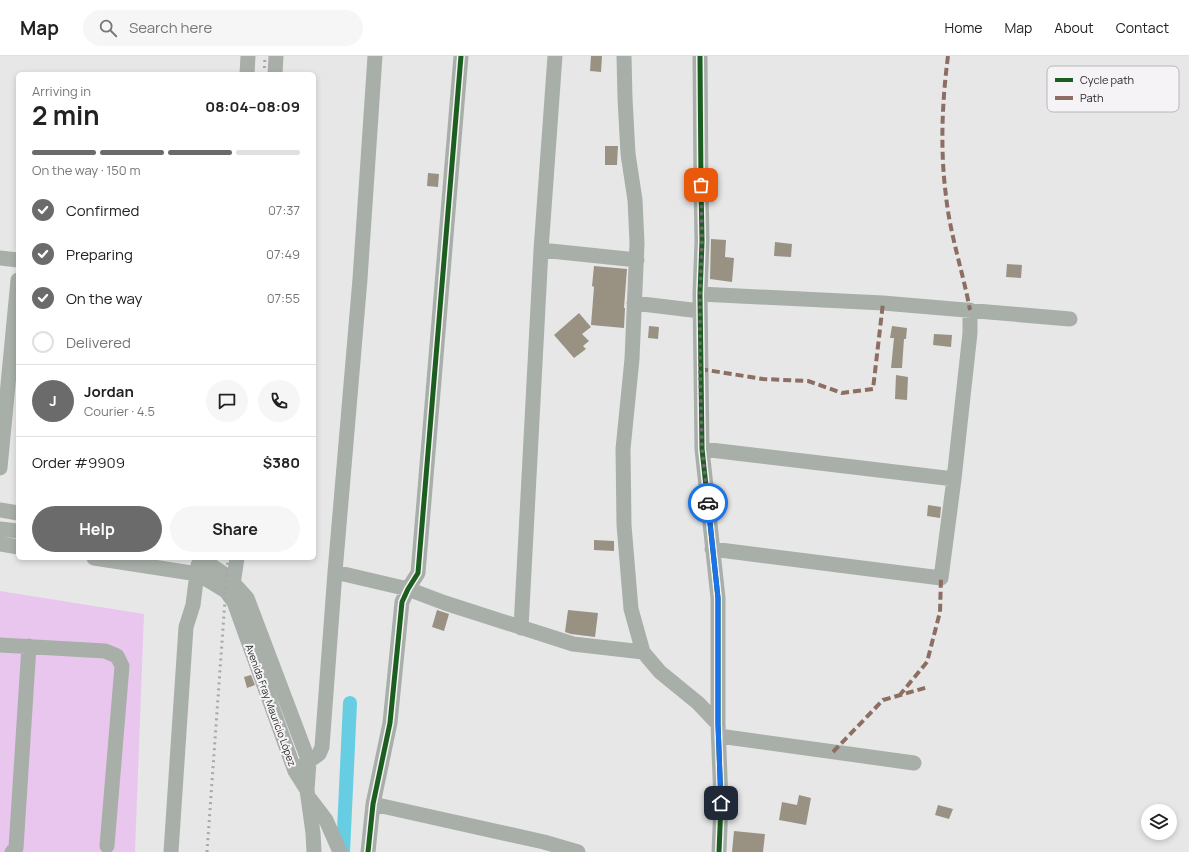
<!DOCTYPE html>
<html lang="en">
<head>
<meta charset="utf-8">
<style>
	:root { --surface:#fff; --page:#f6f6f6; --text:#222; --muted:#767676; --line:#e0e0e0; --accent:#6c6b6c }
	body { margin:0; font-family:Manrope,sans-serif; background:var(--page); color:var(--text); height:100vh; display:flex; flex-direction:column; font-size:15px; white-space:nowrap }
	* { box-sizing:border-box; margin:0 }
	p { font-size:13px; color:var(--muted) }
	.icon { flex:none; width:22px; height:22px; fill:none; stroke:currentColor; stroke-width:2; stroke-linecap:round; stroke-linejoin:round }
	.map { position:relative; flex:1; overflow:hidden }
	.sheet { position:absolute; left:16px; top:16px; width:300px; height:488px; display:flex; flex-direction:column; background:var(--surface); border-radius:6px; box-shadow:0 2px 6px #0003 }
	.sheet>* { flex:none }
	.controls { position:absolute; left:1141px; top:748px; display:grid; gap:8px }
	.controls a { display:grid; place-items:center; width:36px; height:36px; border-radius:50%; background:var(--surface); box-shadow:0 2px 6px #0003; font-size:20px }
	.pin { position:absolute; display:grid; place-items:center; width:34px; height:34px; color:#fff; margin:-17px; border-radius:8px; box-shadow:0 2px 6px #0006 }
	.courier { position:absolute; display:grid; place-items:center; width:40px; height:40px; margin:-20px; border:3px solid #1a73e8; border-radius:50%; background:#fff; color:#222; box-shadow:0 1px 5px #0007 }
	.summary em { font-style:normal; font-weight:700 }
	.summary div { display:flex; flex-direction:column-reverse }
	.summary { display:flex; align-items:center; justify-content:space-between; height:68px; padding:0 16px }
	h1 { font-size:26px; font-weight:700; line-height:30px }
	.bar { display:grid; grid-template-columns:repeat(4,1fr); gap:6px 4px; align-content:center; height:48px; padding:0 16px }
	.bar i { height:5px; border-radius:3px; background:var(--line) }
	.bar .current { background:var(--accent) }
	.bar p { grid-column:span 4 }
	.line { display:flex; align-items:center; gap:10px; padding:0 16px; border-top:1px solid var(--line) }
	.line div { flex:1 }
	.round { display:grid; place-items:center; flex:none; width:42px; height:42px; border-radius:21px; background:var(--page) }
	ol { padding:0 16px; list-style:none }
	li { display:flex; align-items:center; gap:12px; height:44px }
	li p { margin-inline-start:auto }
	li .icon { padding:4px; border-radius:50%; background:var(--accent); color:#fff; stroke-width:4 }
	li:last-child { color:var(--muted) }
	li i { width:22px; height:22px; border:2px solid var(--line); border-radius:50% }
	.action { display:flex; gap:8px; margin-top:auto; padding:8px 16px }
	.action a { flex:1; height:46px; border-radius:24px; background:var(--accent); color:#fff; font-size:16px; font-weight:700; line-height:46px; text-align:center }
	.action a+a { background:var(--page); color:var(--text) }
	header { display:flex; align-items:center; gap:24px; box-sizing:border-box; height:56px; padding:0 20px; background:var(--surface); border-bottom:1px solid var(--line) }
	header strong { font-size:19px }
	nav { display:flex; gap:22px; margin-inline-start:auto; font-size:14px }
	.search { width:280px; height:36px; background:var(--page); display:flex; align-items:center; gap:10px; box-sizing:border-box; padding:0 14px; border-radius:22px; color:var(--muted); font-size:15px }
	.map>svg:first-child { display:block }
</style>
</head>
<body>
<header>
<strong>Map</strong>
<div class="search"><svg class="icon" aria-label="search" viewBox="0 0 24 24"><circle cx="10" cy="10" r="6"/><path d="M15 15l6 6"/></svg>Search here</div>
<nav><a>Home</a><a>Map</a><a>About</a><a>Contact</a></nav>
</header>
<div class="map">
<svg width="1189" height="796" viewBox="0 0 1189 796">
	<rect width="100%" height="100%" fill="#e8e7e8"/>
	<path fill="#e9c6ee" d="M 0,535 L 144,558 L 135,796 L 0,796 Z"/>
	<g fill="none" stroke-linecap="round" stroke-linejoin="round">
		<path stroke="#66cde2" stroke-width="14" d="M 343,796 L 350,647"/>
	</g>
	<path fill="#999283" d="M 591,0 L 602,0 L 601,16 L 590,15 Z
		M 605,90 L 618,90 L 617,109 L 605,109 Z
		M 428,117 L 439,118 L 438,131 L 427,130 Z
		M 711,183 L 726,184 L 725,201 L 734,202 L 732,226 L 710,223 Z
		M 775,186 L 792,188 L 791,201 L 774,200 Z
		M 1007,208 L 1022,209 L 1021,222 L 1006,221 Z
		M 594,210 L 627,213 L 624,252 L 625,252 L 624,272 L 591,269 L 594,231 L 592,230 Z
		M 579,257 L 591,271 L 582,278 L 589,285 L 583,290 L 586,293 L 574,302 L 554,279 Z
		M 649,270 L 659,271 L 658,283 L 648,282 Z
		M 892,270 L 907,272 L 906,283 L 904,283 L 902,312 L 891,312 L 894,282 L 890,282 Z
		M 934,278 L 952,279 L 951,291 L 933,289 Z
		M 896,319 L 908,321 L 907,344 L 895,343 Z
		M 928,449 L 941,451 L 940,462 L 927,460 Z
		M 594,484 L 614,485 L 614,495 L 594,494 Z
		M 437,554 L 449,558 L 444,575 L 432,571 Z
		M 568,554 L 598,557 L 595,581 L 571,578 L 565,576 Z
		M 251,619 L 255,629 L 247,632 L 244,621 Z
		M 799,739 L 811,742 L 806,769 L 779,764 L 782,746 L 797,749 Z
		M 938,749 L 953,753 L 949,763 L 935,759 Z
		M 734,775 L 765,778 L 763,796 L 732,796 Z"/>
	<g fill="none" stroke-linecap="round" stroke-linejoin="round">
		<path stroke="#a8afa9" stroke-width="15" d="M 624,0 L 625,42 L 628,98 L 635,144 L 637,187 L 632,303 L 623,393 L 624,469 L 631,553 L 643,596 L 660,616 L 698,647 L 718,668
			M 700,0 L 701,129 L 702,185 L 700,238 L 702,393 L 718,542 L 718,668 L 721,747 L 719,796
			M 247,18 L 248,0
			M 275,18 L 276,0
			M 541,194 L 637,204
			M 0,202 L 18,204
			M 700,238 L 883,247 L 1070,263
			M 634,247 L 700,255
			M 702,393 L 954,423
			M 0,412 L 18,224
			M 0,454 L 18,457
			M 0,473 L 18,475
			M 0,488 L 18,491
			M 712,493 L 941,522 L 954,423 L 970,277 L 970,254
			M 94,502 L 198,518 L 226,535 L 234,546 L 295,715 L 307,734
			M 200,502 L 227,520 L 247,542 L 309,706 L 307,734 L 313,777 L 314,796
			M 335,516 L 408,533 L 445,547 L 573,588 L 643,596
			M 232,535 L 237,502
			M 521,572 L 541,194 L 555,0
			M 0,589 L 105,595 L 117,600 L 122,610 L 107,790
			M 719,680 L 914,707
			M 295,715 L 319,698 L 322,691 L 335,516 L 360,223 L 375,0
			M 310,743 L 326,764 L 340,796
			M 373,748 L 544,786 L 578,796
			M 12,796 L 16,792 L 29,590
			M 171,796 L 186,571 L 193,549 L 198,509
			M 368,796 L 373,748 L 390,667 L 402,546 L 408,533 L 418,517 L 461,0"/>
		<path stroke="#a6a9a7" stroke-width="3" stroke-dasharray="2 4" stroke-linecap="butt" d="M 264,18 L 265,0
			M 207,796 L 228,502"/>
		<path stroke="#8d6e63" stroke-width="4" stroke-dasharray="8 4" stroke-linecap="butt" d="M 948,0 C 942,46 940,94 946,140 C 950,179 963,216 970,254
			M 700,313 L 763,323 L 808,325 L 842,337 L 873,333 L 883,247
			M 899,640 L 927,606 L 940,556 L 941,522
			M 833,696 L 883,644 L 928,631"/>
		<defs>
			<path id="cycleway" d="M 700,0 L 701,129 L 702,185 L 700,238 L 702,393 L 718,542 L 718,668 L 721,747 L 719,796
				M 368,796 L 373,748 L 390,667 L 402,546 L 408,533 L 418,517 L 461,0"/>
		</defs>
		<use href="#cycleway" stroke="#f6f3f6" stroke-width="8"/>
		<use href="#cycleway" stroke="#1b5e20" stroke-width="5"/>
	</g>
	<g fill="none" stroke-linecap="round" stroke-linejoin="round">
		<path stroke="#6c6b6c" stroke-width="4" stroke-dasharray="0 7.2" d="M 701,129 L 702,185 L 700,238 L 700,312 L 702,393 L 708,447"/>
		<path stroke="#1a73e8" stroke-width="5" d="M 708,447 L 718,542 L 718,668 L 721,747"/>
	</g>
	<g text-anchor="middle" stroke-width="4" stroke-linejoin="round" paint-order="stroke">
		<g font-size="10" fill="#292829" stroke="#f6f3f6">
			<text transform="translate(271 649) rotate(70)" y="4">Avenida Fray Mauricio López</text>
		</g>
	</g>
	<rect x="1047" y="10" width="132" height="46" rx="6" fill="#f6f3f6" stroke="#b8b6b8" stroke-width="1"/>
	<rect x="1055" y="22" width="18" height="4" fill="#1b5e20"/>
	<rect x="1055" y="40" width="18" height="4" fill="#8d6e63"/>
	<g font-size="11" fill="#292829">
		<text x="1080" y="28">Cycle path</text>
		<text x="1080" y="46">Path</text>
	</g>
</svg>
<div class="controls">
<a><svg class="icon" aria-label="layers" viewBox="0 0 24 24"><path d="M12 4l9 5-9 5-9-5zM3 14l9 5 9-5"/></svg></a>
</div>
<div class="pin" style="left:701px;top:129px;background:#ea580c"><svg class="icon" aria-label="bag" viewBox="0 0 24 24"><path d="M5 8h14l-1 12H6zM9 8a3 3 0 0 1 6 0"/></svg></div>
<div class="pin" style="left:721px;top:747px;background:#1f2937"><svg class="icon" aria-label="home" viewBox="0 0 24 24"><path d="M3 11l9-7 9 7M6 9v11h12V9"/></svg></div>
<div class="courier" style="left:708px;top:447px"><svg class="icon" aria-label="car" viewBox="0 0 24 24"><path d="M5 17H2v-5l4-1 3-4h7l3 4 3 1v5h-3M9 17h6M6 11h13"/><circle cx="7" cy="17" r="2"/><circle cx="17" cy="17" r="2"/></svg></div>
<section class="sheet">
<div class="summary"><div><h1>2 min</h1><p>Arriving in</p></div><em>08:04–08:09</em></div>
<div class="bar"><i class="current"></i><i class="current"></i><i class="current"></i><i></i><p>On the way · 150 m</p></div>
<ol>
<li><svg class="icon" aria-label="check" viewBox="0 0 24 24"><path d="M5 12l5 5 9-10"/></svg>Confirmed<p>07:37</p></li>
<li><svg class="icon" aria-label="check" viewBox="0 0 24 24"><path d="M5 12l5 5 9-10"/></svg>Preparing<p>07:49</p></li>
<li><svg class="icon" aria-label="check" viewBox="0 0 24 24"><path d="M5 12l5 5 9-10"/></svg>On the way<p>07:55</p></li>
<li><i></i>Delivered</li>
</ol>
<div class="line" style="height:72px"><b class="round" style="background:var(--accent);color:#fff">J</b><div><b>Jordan</b><p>Courier · 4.5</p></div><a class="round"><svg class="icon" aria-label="chat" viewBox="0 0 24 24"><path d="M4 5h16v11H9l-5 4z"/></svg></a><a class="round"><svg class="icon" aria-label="phone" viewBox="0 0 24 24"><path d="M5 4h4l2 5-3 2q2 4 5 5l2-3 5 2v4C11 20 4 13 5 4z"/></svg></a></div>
<div class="line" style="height:52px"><div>Order #9909</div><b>$380</b></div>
<div class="action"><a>Help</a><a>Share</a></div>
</section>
</div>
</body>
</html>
